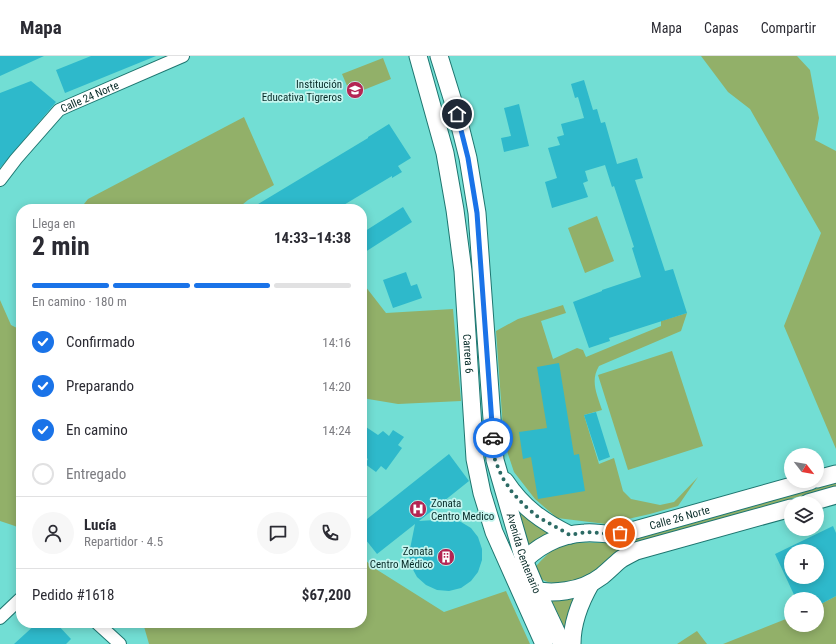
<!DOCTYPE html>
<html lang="es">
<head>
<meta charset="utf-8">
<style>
	:root { --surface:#fff; --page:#f7f7f7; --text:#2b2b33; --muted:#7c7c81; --line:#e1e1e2; --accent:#1a73e8 }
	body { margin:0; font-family:"Roboto Condensed",sans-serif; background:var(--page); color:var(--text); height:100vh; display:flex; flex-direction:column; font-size:15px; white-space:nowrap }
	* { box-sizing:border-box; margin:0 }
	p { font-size:13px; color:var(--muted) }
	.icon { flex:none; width:22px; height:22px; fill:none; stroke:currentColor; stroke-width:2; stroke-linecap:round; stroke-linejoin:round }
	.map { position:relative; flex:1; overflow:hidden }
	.panel { position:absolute; left:16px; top:148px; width:351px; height:424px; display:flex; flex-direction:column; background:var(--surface); border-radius:16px; box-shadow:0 2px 10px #0003 }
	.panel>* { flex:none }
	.needle { width:26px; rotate:121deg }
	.buttons { position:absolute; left:784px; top:392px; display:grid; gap:8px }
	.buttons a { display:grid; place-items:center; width:40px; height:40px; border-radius:50%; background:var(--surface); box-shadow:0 2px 10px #0003; font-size:20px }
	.pin { position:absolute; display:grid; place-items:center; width:34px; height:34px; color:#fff; margin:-17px; border:2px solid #fff; border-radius:50%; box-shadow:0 1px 4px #0007 }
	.courier { position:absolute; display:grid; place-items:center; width:40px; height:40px; margin:-20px; border:3px solid #1a73e8; border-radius:50%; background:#fff; color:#222; box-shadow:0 1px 5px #0007 }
	.headline em { font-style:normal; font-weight:700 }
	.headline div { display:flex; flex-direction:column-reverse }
	.headline { display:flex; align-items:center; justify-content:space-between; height:68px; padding:0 16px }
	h1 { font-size:26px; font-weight:700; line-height:30px }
	.bar { display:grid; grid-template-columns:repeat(4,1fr); gap:6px 4px; align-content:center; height:48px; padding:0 16px }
	.bar i { height:5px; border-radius:3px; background:var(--line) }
	.bar .active { background:var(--accent) }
	.bar p { grid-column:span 4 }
	.line { display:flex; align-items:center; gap:10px; padding:0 16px; border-top:1px solid var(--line) }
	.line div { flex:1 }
	.round { display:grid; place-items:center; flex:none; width:42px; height:42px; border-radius:21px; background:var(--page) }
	ol { padding:0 16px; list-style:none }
	li { display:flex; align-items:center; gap:12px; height:44px }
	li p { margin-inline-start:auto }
	li .icon { padding:4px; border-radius:50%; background:var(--accent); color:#fff; stroke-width:4 }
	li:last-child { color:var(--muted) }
	li i { width:22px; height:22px; border:2px solid var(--line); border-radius:50% }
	header { display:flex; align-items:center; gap:24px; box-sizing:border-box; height:56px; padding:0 20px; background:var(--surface); border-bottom:1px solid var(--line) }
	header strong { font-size:19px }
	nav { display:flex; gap:22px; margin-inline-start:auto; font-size:14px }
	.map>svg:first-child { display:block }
</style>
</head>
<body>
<header>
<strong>Mapa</strong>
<nav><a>Mapa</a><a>Capas</a><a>Compartir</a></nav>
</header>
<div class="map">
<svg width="836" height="588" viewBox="0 0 836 588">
	<rect width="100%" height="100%" fill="#72ded4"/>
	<path fill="#92b069" d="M 701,0 L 797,0 L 810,14 L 819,62 L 815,84 L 836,95 L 836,393 L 784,270 L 821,177 L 750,53 L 728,36 Z
		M 383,2 L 391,23 L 351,39 L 342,18 Z
		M 244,61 L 274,129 L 248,144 L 237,153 L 80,153 L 88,143 Z
		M 597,160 L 614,205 L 585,217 L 568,172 Z
		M 362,226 L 386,257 L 453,253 L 461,345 L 398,348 L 362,342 Z
		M 0,244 L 11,269 L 21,274 L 21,474 L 15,470 L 0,465 Z
		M 563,249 L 566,257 L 541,265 L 553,303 L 577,292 L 583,294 L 586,301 L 661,270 L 661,265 L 687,257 L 681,275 L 599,310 C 590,325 597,338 602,354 L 584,359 L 599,408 L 614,402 L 623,435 L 631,443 L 660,449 L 674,446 L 698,421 L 678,450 L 650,458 L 606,468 L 557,462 L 535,443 L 514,416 L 504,386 L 496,275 L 518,263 Z
		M 672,295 L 703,390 L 628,414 L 598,319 Z
		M 836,427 L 836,430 L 630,488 C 606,503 586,530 555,527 C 551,527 546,526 543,524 C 540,521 538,515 536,510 C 542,504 549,495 557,492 C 574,484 601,487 619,488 Z
		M 511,445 L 525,460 L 553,478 L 529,495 Z
		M 362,500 L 371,510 L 444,556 L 506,535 L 530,588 L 149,588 L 143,567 L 362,567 Z
		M 576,539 L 565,573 L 550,541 Z
		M 836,540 L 836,588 L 723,588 L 791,561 L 791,569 L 817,569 L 817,550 Z
		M 697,575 L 707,588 L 677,588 Z"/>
	<path fill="#2eb9cb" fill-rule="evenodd" d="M 0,0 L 44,0 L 0,20 Z
		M 91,0 L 156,0 L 65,37 L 56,14 Z
		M 584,24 L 593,54 L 597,53 L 601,67 L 605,66 L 617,108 L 637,102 L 643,122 L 635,124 L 665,215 L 673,213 L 687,257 L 609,282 L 610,285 L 589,292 L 573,246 L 602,235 L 602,234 L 641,221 L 632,192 L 634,191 L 614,130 L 612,131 L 605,109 L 585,115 L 588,125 L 583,127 L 588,141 L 552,152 L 545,126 L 557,122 L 548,92 L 560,89 L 557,81 L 564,79 L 561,68 L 584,62 L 578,41 L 575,42 L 571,28 Z
		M 31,25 L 56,46 L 0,112 L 0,37 Z
		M 519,48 L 529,90 L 504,96 L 501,82 L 511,80 L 504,52 Z
		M 389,68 L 411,102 L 398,110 L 402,116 L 392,122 L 392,120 L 337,153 L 250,153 L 368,82 L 368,81 Z
		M 403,151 L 412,166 L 362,198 L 362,177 Z
		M 406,216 L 411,230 L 417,228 L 422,242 L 393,252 L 383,224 Z
		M 559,307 L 574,399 L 579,398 L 585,435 L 538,443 L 531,401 L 523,403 L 519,376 L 547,372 L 537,311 Z
		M 596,356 L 610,401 L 599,405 L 584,359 Z
		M 366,371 L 378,379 L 383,375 L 389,380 L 393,374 L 404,381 L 398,389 L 402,392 L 386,414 L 381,410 L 376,416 L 365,408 L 368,403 L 362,398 L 362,377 Z
		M 449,398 L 469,425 L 419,465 L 450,463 L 461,466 L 471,472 L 478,481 L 482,493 L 482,504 L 478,516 L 471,525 L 461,532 L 449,535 L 437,534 L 426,529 L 417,521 L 411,510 L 409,498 L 415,468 L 377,498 L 362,479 L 362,467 Z
		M 833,470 L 836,477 L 836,540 L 817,550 L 817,543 L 796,543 L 775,498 ZM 791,495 L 817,495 L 817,521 L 791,521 Z
		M 37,567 L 56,567 L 71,583 L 66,588 L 14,588 Z"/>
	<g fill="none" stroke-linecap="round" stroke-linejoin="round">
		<defs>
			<g id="street">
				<path id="s1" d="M 0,124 L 16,103 L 59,54 L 70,49 L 183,0"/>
				<path d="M 0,562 L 21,542"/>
				<path d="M 97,567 L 120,588"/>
			</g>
			<g id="secondary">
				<path id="s2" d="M 418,0 L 445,97 L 455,154 L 463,215 L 475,403 L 482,437 L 494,476 L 544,588"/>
				<path id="s3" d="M 439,0 L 457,58 L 468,102 L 477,157 L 495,404 L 524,504 L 537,535 L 562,588"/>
				<path d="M 817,423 L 836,418"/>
				<path d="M 505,425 C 523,452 542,465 570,479"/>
				<path d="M 808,447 L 836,439"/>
				<path id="s4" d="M 518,511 C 535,491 559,478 585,477 C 593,476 602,478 610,478 C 616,478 622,477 628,476 L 810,425"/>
				<path d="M 528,533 C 552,539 581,536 602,520 C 608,515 614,509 620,504 C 625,500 631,498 636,495 L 791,452"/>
				<path d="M 572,588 C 572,566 580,546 591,527"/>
			</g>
		</defs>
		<use href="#street" stroke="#1e7670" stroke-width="14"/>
		<use href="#secondary" stroke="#1e7670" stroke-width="19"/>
		<use href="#street" stroke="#fff" stroke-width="12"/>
		<use href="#secondary" stroke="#fff" stroke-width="17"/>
	</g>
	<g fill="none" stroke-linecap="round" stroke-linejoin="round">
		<path stroke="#2c6a64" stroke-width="4" stroke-dasharray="0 7.2" d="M 493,382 L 495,404 L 502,421 L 512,436 L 524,449 L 538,461 L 570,479 L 586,476 L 612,478 L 620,477"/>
		<path stroke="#1a73e8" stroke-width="5" d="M 457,58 L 468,102 L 477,157 L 493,382"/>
	</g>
	<defs>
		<symbol id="school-disc" viewBox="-11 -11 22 22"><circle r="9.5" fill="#b42553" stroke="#c4f5ef"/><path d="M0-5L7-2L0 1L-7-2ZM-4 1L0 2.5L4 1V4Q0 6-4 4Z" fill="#fff"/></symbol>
		<symbol id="hospital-disc" viewBox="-11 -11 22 22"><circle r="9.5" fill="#b42553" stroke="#c4f5ef"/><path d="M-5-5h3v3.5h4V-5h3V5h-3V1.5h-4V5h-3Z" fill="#fff"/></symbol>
		<symbol id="building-disc" viewBox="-11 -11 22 22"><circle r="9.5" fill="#b42553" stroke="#c4f5ef"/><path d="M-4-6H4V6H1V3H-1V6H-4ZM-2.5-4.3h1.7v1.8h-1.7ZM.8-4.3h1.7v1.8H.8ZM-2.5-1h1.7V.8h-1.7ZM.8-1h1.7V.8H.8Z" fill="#fff"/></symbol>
	</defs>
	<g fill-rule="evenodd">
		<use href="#school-disc" x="345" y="24" width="20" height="20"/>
		<use href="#hospital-disc" x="408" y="443" width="20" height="20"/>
		<use href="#building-disc" x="436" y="491" width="20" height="20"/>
	</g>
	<g text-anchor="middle" stroke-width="3.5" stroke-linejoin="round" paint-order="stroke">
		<g font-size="11" fill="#072b28" stroke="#c4f5ef" text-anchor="end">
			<text x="342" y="32">Institución<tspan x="342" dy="13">Educativa Tigreros</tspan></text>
			<text x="431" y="451" text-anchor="start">Zonata<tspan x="431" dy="13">Centro Medico</tspan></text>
			<text x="433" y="499">Zonata<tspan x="433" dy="13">Centro Médico</tspan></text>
		</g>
		<g font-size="11" fill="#072b28" stroke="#c4f5ef">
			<text dy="4" stroke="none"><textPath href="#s1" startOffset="125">Calle 24 Norte</textPath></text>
			<text dy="4" stroke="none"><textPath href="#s2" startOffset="303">Carrera 6</textPath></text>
			<text dy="4" stroke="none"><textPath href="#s4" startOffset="174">Calle 26 Norte</textPath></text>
			<text dy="4" stroke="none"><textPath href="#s3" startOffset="507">Avenida Centenario</textPath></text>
		</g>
	</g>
</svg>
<div class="buttons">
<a><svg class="needle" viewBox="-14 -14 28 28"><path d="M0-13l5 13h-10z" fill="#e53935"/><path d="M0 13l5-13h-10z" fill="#7c7c81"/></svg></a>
<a><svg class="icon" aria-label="layers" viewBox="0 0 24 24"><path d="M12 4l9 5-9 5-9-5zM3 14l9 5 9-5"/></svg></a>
<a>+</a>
<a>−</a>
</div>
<div class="pin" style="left:620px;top:477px;background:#ea580c"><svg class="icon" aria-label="bag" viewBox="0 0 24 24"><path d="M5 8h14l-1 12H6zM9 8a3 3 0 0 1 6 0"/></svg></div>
<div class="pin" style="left:457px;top:58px;background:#1f2937"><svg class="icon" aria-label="home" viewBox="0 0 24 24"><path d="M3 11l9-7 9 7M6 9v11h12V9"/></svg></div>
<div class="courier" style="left:493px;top:382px"><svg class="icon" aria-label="car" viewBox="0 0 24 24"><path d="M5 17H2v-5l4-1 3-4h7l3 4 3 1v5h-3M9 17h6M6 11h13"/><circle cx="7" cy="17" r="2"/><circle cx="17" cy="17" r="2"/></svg></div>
<section class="panel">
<div class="headline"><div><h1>2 min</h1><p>Llega en</p></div><em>14:33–14:38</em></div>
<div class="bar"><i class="active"></i><i class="active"></i><i class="active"></i><i></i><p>En camino · 180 m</p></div>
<ol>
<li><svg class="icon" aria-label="check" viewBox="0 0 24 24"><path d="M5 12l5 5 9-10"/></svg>Confirmado<p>14:16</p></li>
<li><svg class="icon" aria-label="check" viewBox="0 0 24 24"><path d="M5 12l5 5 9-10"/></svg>Preparando<p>14:20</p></li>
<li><svg class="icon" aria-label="check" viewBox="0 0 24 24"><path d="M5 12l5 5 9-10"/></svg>En camino<p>14:24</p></li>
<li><i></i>Entregado</li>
</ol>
<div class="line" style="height:72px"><a class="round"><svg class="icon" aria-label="person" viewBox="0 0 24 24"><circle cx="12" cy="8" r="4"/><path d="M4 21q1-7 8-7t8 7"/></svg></a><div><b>Lucía</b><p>Repartidor · 4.5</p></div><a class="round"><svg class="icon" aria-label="chat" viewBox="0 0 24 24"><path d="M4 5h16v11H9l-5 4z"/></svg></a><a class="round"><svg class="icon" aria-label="phone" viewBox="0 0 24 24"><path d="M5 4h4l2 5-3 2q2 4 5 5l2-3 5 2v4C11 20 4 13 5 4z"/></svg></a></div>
<div class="line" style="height:52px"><div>Pedido #1618</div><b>$67,200</b></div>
</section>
</div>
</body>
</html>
